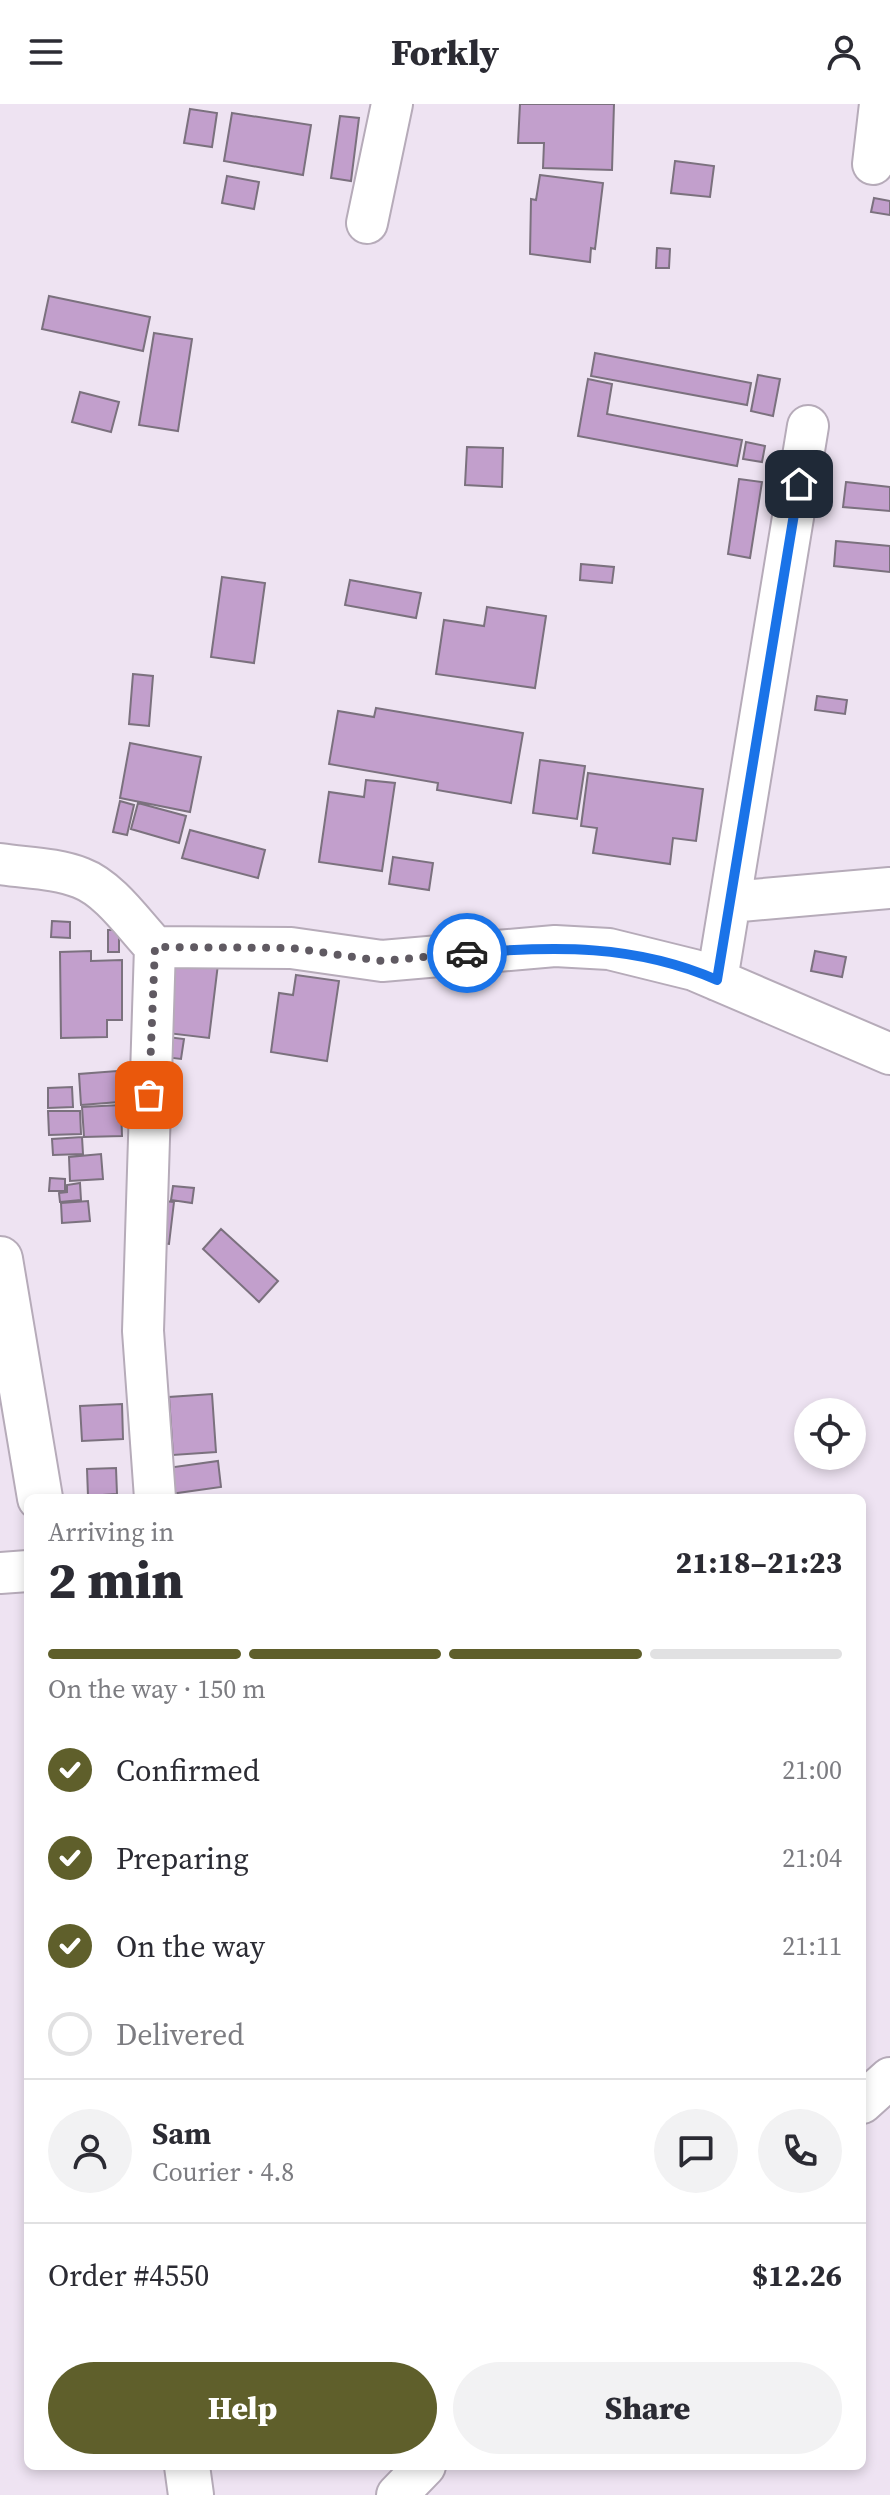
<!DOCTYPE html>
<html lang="en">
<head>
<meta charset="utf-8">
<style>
	:root { --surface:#fff; --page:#f2f2f3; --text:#2b2b33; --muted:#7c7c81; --line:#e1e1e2; --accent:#5f5f2b }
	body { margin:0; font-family:"Source Serif 4",serif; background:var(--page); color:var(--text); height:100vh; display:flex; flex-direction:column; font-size:30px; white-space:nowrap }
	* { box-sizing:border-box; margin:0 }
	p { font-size:26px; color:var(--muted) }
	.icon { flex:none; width:44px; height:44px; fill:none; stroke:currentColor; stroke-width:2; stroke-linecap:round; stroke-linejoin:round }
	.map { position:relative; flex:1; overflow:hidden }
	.panel { position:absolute; left:24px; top:1390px; width:842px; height:976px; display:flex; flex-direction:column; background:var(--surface); border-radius:12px; box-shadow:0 4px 12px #0003 }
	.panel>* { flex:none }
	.controls { position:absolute; left:794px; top:1294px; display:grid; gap:16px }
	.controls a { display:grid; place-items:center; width:72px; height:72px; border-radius:50%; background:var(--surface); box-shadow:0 4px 12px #0003; font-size:40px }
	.pin { position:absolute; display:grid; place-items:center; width:68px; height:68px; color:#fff; margin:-34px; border-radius:16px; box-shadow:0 4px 12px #0006 }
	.courier { position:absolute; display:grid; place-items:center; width:80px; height:80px; margin:-40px; border:6px solid #1a73e8; border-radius:50%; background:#fff; color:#222; box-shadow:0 2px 10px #0007 }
	.summary em { font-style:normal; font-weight:800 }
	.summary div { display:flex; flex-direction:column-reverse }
	.summary { display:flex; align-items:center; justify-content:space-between; height:136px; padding:0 24px }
	h1 { font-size:52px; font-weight:800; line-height:60px }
	.bar { display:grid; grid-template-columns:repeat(4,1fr); gap:12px 8px; align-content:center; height:96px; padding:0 24px }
	.bar i { height:10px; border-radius:6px; background:var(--line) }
	.bar .active { background:var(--accent) }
	.bar p { grid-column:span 4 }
	.line { display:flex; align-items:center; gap:20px; padding:0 24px; border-top:2px solid var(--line) }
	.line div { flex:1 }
	.round { display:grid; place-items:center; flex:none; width:84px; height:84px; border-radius:42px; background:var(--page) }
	ol { padding:0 24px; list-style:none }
	li { display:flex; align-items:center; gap:24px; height:88px }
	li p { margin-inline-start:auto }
	li .icon { padding:8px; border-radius:50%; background:var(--accent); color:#fff; stroke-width:4 }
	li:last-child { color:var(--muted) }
	li i { width:44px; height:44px; border:4px solid var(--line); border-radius:50% }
	.primary-button { display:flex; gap:16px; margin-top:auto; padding:16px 24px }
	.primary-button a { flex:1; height:92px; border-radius:48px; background:var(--accent); color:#fff; font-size:32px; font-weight:800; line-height:92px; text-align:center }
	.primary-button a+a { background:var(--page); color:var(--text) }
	header { display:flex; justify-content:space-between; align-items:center; height:104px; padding:0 24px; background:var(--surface); font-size:36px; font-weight:800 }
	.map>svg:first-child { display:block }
</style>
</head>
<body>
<header><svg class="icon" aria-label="menu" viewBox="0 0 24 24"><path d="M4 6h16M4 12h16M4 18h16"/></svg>Forkly<svg class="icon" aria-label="person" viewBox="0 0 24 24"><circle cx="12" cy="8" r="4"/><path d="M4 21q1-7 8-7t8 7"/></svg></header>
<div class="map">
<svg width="890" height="2391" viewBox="0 0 890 2391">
	<rect width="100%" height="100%" fill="#eee3f2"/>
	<path fill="#c29fcc" stroke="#7b717e" stroke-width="2" d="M 520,0 L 614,0 L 612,66 L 543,64 L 544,39 L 518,39 Z
		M 190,5 L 217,9 L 212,43 L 184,39 Z
		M 232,9 L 311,21 L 303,71 L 224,57 Z
		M 340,12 L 359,14 L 351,77 L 331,74 Z
		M 675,57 L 714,62 L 710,93 L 671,89 Z
		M 540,71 L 603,79 L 595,145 L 591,144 L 590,158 L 530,150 L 531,95 L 536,96 Z
		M 227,72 L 259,78 L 254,105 L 222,99 Z
		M 874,94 L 890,97 L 890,111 L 871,108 Z
		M 657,144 L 670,145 L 669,164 L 656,164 Z
		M 49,192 L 150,213 L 143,247 L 42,225 Z
		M 154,229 L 192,235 L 178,327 L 139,321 Z
		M 595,249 L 751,279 L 747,301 L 591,272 Z
		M 758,271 L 780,275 L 773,312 L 751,307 Z
		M 588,275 L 612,280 L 607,310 L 742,336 L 737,362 L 578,332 Z
		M 80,288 L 119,298 L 111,328 L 72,318 Z
		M 746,338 L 765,342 L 762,358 L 743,355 Z
		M 467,343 L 503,344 L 502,383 L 465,381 Z
		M 739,375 L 762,378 L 750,454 L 728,450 Z
		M 846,378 L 890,383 L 890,407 L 843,403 Z
		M 836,437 L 890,442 L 890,468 L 834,462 Z
		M 581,460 L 614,463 L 612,479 L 580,476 Z
		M 222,473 L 265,479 L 254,559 L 211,553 Z
		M 350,476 L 421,489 L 416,514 L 345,501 Z
		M 487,503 L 546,512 L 535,584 L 436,570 L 444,516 L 484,522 Z
		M 133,570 L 153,572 L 149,622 L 129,620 Z
		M 817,592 L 847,596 L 845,610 L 815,606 Z
		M 376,604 L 523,629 L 511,699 L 437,686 L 438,679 L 329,660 L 338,607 L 374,613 Z
		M 130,639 L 201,653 L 190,708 L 120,694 Z
		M 540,656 L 585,662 L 577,715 L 533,709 Z
		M 588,669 L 703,685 L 696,737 L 673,734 L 670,760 L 593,749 L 597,724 L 581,722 Z
		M 366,676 L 395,679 L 382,767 L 319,758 L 329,688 L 364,693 Z
		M 120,697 L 134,701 L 127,731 L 113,728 Z
		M 138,699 L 186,712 L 179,739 L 131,725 Z
		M 190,726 L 265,746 L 258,774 L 182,754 Z
		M 393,753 L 433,759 L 429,786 L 389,780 Z
		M 52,817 L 70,818 L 70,834 L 51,833 Z
		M 108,826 L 119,826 L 119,848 L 108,848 Z
		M 91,847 L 91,857 L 122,856 L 122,916 L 107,916 L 107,933 L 61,934 L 60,848 Z
		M 815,847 L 846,853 L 842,873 L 811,867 Z
		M 176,854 L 218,860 L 209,934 L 167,929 Z
		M 296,871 L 339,877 L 327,957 L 271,948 L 279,889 L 293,891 Z
		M 159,932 L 184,935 L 181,955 L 156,952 Z
		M 117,967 L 119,998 L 81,1001 L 79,970 Z
		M 72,983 L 73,1003 L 48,1004 L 48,984 Z
		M 121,1001 L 122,1032 L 84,1033 L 82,1003 Z
		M 48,1007 L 80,1007 L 81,1030 L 49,1031 Z
		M 82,1033 L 83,1050 L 53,1051 L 52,1035 Z
		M 101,1050 L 103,1075 L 70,1077 L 69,1053 Z
		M 50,1074 L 65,1075 L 65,1087 L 49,1087 Z
		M 80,1079 L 81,1096 L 60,1098 L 59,1089 L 67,1088 L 67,1081 Z
		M 173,1082 L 194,1084 L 192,1099 L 171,1096 Z
		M 153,1096 L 174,1098 L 169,1140 L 149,1138 Z
		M 88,1097 L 90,1117 L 62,1119 L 61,1099 Z
		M 221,1125 L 278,1177 L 259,1198 L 203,1145 Z
		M 212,1290 L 216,1348 L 173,1351 L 169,1293 Z
		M 122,1300 L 123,1335 L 82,1337 L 80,1302 Z
		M 218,1357 L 221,1383 L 170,1390 L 167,1364 Z
		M 116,1364 L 117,1390 L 88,1392 L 87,1365 Z"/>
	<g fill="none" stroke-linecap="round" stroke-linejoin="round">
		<defs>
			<path id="street" d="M 873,60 L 880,0
				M 367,119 L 392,0
				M 0,760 C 27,764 56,764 81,774 C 110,785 134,821 155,843 L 291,844 L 382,857 L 555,842 L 609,845 L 694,866 L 890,950
				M 730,798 L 890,784
				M 717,876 L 808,322
				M 155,1394 L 143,1227 L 155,843
				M 0,1469 L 28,1467
				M 862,1999 L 890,1974
				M 397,2391 L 425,2362"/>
			<path id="primary" d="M 0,1155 L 40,1394
				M 187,2362 L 191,2391"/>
		</defs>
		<use href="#street" stroke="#b6abb9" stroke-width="44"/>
		<use href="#primary" stroke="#b6abb9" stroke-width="48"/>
		<use href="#street" stroke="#fff" stroke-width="40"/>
		<use href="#primary" stroke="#fff" stroke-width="44"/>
	</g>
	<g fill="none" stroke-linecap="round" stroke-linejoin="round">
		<path stroke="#605a62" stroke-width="8" stroke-dasharray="0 14.4" d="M 149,991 L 155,843 L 291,844 L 382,857 L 467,849"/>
		<path stroke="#1a73e8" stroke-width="10" d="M 467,849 C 554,842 635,840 717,876 L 799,380"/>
	</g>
</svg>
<div class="controls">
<a><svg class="icon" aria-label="locate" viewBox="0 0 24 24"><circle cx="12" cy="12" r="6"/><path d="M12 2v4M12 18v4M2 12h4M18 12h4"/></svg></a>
</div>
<div class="pin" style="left:149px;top:991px;background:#ea580c"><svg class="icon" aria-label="bag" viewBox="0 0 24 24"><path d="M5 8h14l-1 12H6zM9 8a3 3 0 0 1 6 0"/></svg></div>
<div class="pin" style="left:799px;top:380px;background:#1f2937"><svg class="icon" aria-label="home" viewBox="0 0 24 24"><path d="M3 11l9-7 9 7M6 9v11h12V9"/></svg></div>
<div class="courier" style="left:467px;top:849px"><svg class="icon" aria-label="car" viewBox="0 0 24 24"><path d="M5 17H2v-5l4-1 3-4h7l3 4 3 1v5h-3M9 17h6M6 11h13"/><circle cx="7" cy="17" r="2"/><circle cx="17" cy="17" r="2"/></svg></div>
<section class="panel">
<div class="summary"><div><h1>2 min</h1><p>Arriving in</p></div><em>21:18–21:23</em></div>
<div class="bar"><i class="active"></i><i class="active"></i><i class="active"></i><i></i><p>On the way · 150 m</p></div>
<ol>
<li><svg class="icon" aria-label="check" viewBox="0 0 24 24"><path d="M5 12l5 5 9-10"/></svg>Confirmed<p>21:00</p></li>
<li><svg class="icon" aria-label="check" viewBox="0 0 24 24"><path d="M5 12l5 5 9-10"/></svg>Preparing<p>21:04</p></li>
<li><svg class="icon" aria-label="check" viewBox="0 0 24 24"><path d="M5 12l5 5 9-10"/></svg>On the way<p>21:11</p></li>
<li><i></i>Delivered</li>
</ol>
<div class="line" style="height:144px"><a class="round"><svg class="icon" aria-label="person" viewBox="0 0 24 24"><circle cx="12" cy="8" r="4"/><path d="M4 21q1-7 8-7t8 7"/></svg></a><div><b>Sam</b><p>Courier · 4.8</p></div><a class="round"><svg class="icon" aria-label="chat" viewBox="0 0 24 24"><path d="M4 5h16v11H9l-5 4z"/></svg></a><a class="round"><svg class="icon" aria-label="phone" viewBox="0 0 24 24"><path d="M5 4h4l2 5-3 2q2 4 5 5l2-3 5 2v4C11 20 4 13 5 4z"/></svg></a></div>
<div class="line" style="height:104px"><div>Order #4550</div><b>$12.26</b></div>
<div class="primary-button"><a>Help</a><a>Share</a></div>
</section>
</div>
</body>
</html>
